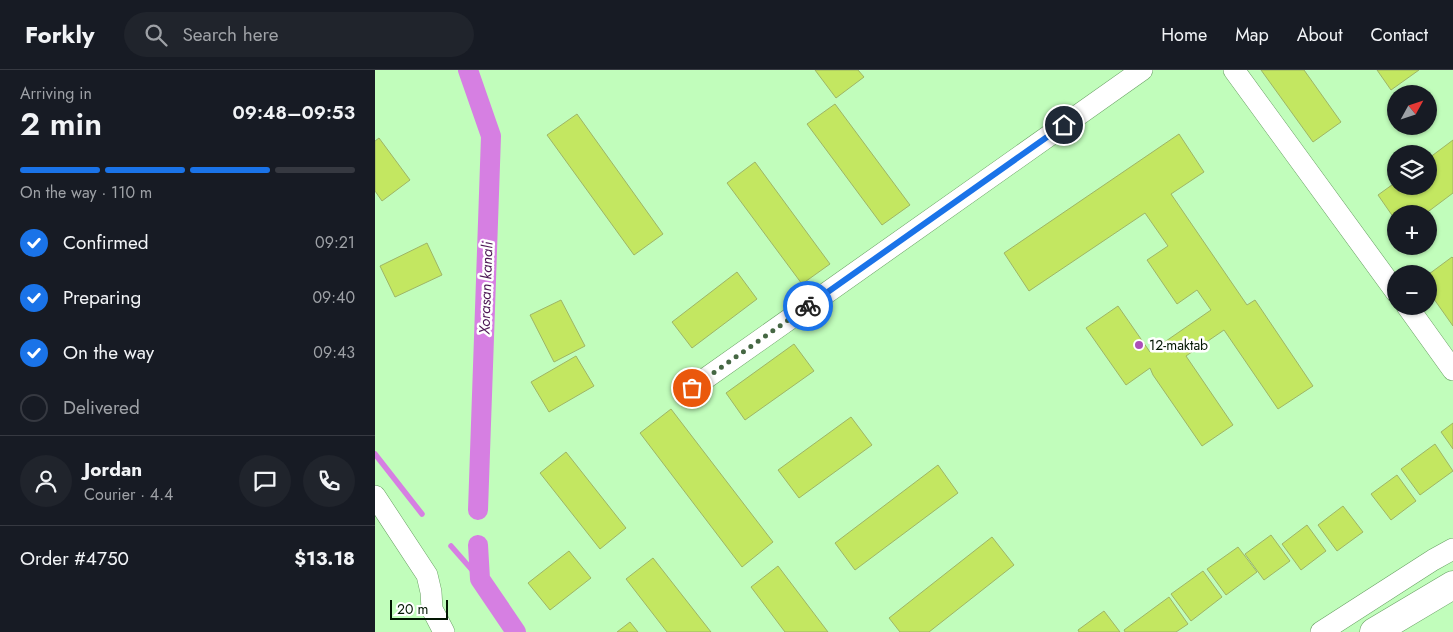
<!DOCTYPE html>
<html lang="en">
<head>
<meta charset="utf-8">
<style>
	:root { --surface:#171b24; --page:#20242c; --text:#f1f3f6; --muted:#9ea1a6; --line:#363941; --accent:#1a73e8 }
	body { margin:0; font-family:Jost,sans-serif; background:var(--page); color:var(--text); height:100vh; display:flex; flex-direction:column; font-size:19px; white-space:nowrap }
	* { box-sizing:border-box; margin:0 }
	p { font-size:16px; color:var(--muted) }
	.icon { flex:none; width:28px; height:28px; fill:none; stroke:currentColor; stroke-width:2; stroke-linecap:round; stroke-linejoin:round }
	.map { position:relative; flex:1; overflow:hidden }
	.drawer { display:flex; flex-direction:column; background:var(--surface); width:375px }
	.drawer>* { flex:none }
	.needle { width:32px; rotate:50deg }
	.buttons { position:absolute; left:1012px; top:15px; display:grid; gap:10px }
	.buttons a { display:grid; place-items:center; width:50px; height:50px; border-radius:50%; background:var(--surface); box-shadow:0 1px 4px #0004; font-size:25px }
	.scale { position:absolute; left:15px; bottom:12px; width:58px; box-sizing:border-box; padding-left:5px; border:2px solid #021602; border-top:0; font-size:14px; line-height:18px; white-space:nowrap; color:#021602; -webkit-text-stroke:4px #fff; paint-order:stroke }
	.pin { position:absolute; display:grid; place-items:center; width:42px; height:42px; color:#fff; margin:-21px; border:2px solid #fff; border-radius:50%; box-shadow:0 1px 5px #0007 }
	.courier { position:absolute; display:grid; place-items:center; width:50px; height:50px; margin:-25px; border:4px solid #1a73e8; border-radius:50%; background:#fff; color:#222; box-shadow:0 1px 6px #0007 }
	.overview em { font-style:normal; font-weight:600 }
	.overview div { display:flex; flex-direction:column-reverse }
	.overview { display:flex; align-items:center; justify-content:space-between; height:85px; padding:0 20px }
	h1 { font-size:32px; font-weight:600; line-height:38px }
	.bar { display:grid; grid-template-columns:repeat(4,1fr); gap:8px 5px; align-content:center; height:60px; padding:0 20px }
	.bar i { height:6px; border-radius:4px; background:var(--line) }
	.bar .current { background:var(--accent) }
	.bar p { grid-column:span 4 }
	.line { display:flex; align-items:center; gap:12px; padding:0 20px; border-top:1px solid var(--line) }
	.line div { flex:1 }
	.round { display:grid; place-items:center; flex:none; width:52px; height:52px; border-radius:26px; background:var(--page) }
	ol { padding:0 20px; list-style:none }
	li { display:flex; align-items:center; gap:15px; height:55px }
	li p { margin-inline-start:auto }
	li .icon { padding:5px; border-radius:50%; background:var(--accent); color:#fff; stroke-width:4 }
	li:last-child { color:var(--muted) }
	li i { width:28px; height:28px; border:2px solid var(--line); border-radius:50% }
	header { display:flex; align-items:center; gap:30px; box-sizing:border-box; height:70px; padding:0 25px; background:var(--surface); border-bottom:1px solid var(--line) }
	header strong { font-size:24px }
	nav { display:flex; gap:28px; margin-inline-start:auto; font-size:18px }
	.search { width:350px; height:45px; background:var(--page); display:flex; align-items:center; gap:12px; box-sizing:border-box; padding:0 18px; border-radius:28px; color:var(--muted); font-size:19px }
	main { display:flex; flex:1; min-height:0 }
	.map>svg:first-child { display:block }
</style>
</head>
<body>
<header>
<strong>Forkly</strong>
<div class="search"><svg class="icon" aria-label="search" viewBox="0 0 24 24"><circle cx="10" cy="10" r="6"/><path d="M15 15l6 6"/></svg>Search here</div>
<nav><a>Home</a><a>Map</a><a>About</a><a>Contact</a></nav>
</header>
<main>
<section class="drawer">
<div class="overview"><div><h1>2 min</h1><p>Arriving in</p></div><em>09:48–09:53</em></div>
<div class="bar"><i class="current"></i><i class="current"></i><i class="current"></i><i></i><p>On the way · 110 m</p></div>
<ol>
<li><svg class="icon" aria-label="check" viewBox="0 0 24 24"><path d="M5 12l5 5 9-10"/></svg>Confirmed<p>09:21</p></li>
<li><svg class="icon" aria-label="check" viewBox="0 0 24 24"><path d="M5 12l5 5 9-10"/></svg>Preparing<p>09:40</p></li>
<li><svg class="icon" aria-label="check" viewBox="0 0 24 24"><path d="M5 12l5 5 9-10"/></svg>On the way<p>09:43</p></li>
<li><i></i>Delivered</li>
</ol>
<div class="line" style="height:90px"><a class="round"><svg class="icon" aria-label="person" viewBox="0 0 24 24"><circle cx="12" cy="8" r="4"/><path d="M4 21q1-7 8-7t8 7"/></svg></a><div><b>Jordan</b><p>Courier · 4.4</p></div><a class="round"><svg class="icon" aria-label="chat" viewBox="0 0 24 24"><path d="M4 5h16v11H9l-5 4z"/></svg></a><a class="round"><svg class="icon" aria-label="phone" viewBox="0 0 24 24"><path d="M5 4h4l2 5-3 2q2 4 5 5l2-3 5 2v4C11 20 4 13 5 4z"/></svg></a></div>
<div class="line" style="height:65px"><div>Order #4750</div><b>$13.18</b></div>
</section>
<div class="map">
<svg width="1078" height="562" viewBox="0 0 1078 562">
	<rect width="100%" height="100%" fill="#c1fdbb"/>
	<g fill="none" stroke-linecap="round" stroke-linejoin="round">
		<path stroke="#d67fe2" stroke-width="5.5" d="M 0,384 L 47,444
			M 76,476 L 105,509"/>
		<path stroke="#d67fe2" stroke-width="20" d="M 93,0 L 116,66 L 103,440
			M 103,475 L 105,509 L 141,562"/>
	</g>
	<path fill="#c3e761" stroke="#9eb566" d="M 440,0 L 483,0 L 489,7 L 461,28 Z
		M 886,0 L 929,0 L 966,52 L 938,72 Z
		M 1002,0 L 1044,0 L 1016,20 Z
		M 460,34 L 535,135 L 507,155 L 432,54 Z
		M 202,44 L 288,164 L 259,185 L 172,65 Z
		M 804,64 L 829,102 L 796,124 L 872,235 L 880,230 L 938,316 L 903,339 L 849,260 L 811,286 L 858,355 L 827,376 L 778,305 L 775,298 L 751,315 L 711,258 L 743,236 L 775,282 L 836,240 L 822,220 L 802,234 L 772,190 L 793,176 L 770,143 L 654,221 L 629,183 Z
		M 4,68 L 35,110 L 7,131 L 0,121 L 0,71 Z
		M 1078,70 L 1078,123 L 1050,144 L 1021,144 L 1021,151 L 1003,125 L 1021,112 L 1021,116 L 1054,116 L 1054,88 Z
		M 380,92 L 455,194 L 427,214 L 352,113 Z
		M 52,173 L 67,205 L 20,227 L 5,196 Z
		M 1077,187 L 1078,188 L 1078,256 L 1054,222 L 1054,204 Z
		M 362,202 L 382,229 L 317,278 L 297,252 Z
		M 186,230 L 210,276 L 179,292 L 155,245 Z
		M 419,274 L 439,301 L 370,350 L 351,323 Z
		M 201,286 L 219,316 L 174,342 L 156,312 Z
		M 296,339 L 398,472 L 367,497 L 265,363 Z
		M 476,347 L 497,375 L 424,428 L 403,400 Z
		M 1078,353 L 1078,379 L 1066,362 Z
		M 1060,374 L 1078,401 L 1045,425 L 1026,399 Z
		M 191,382 L 251,458 L 225,479 L 165,403 Z
		M 563,395 L 583,423 L 480,500 L 460,473 Z
		M 1022,405 L 1041,431 L 1016,450 L 996,424 Z
		M 968,436 L 988,462 L 962,481 L 943,455 Z
		M 932,455 L 951,481 L 926,500 L 907,474 Z
		M 896,465 L 915,491 L 889,510 L 870,484 Z
		M 617,467 L 639,495 L 554,562 L 525,562 L 514,548 Z
		M 863,477 L 882,502 L 851,525 L 832,499 Z
		M 194,481 L 216,508 L 175,540 L 153,513 Z
		M 278,488 L 336,562 L 292,562 L 251,509 Z
		M 403,496 L 453,562 L 410,562 L 376,517 Z
		M 828,501 L 847,527 L 816,551 L 796,524 Z
		M 794,527 L 813,554 L 801,562 L 750,562 L 749,560 Z
		M 729,541 L 745,562 L 704,562 L 703,560 Z
		M 255,552 L 263,562 L 242,562 Z"/>
	<g fill="none" stroke-linecap="round" stroke-linejoin="round">
		<defs>
			<path id="minor" d="M 859,0 L 1021,222
				M 1032,236 L 1078,300
				M 317,318 L 767,0
				M 0,426 L 52,505 L 56,522 L 57,539 L 69,562
				M 946,562 L 1058,490 L 1078,479"/>
			<path id="major" d="M 999,562 L 1078,515"/>
		</defs>
		<use href="#minor" stroke="#68a063" stroke-width="22"/>
		<use href="#major" stroke="#68a063" stroke-width="29"/>
		<use href="#minor" stroke="#fff" stroke-width="21"/>
		<use href="#major" stroke="#fff" stroke-width="28"/>
	</g>
	<g fill="none" stroke-linecap="round" stroke-linejoin="round">
		<path stroke="#456743" stroke-width="5" stroke-dasharray="0 9" d="M 317,318 L 433,236"/>
		<path stroke="#1a73e8" stroke-width="6" d="M 433,236 L 689,55"/>
	</g>
	<circle fill="#ac4fb9" stroke="#fff" stroke-width="2" cx="764" cy="275" r="5"/>
	<g text-anchor="middle" stroke-width="5" stroke-linejoin="round" paint-order="stroke">
		<g font-size="14" fill="#021602" stroke="#fff" text-anchor="start">
			<text x="774" y="280">12-maktab</text>
		</g>
		<g font-size="15" font-style="italic" fill="#4c1654" stroke="#fff">
			<text transform="translate(111 218) rotate(-88)" y="5">Xorasan kanali</text>
		</g>
	</g>
</svg>
<div class="buttons">
<a><svg class="needle" viewBox="-14 -14 28 28"><path d="M0-13l5 13h-10z" fill="#e53935"/><path d="M0 13l5-13h-10z" fill="#9ea1a6"/></svg></a>
<a><svg class="icon" aria-label="layers" viewBox="0 0 24 24"><path d="M12 4l9 5-9 5-9-5zM3 14l9 5 9-5"/></svg></a>
<a>+</a>
<a>−</a>
</div>
<div class="scale">20 m</div>
<div class="pin" style="left:317px;top:318px;background:#ea580c"><svg class="icon" aria-label="bag" viewBox="0 0 24 24"><path d="M5 8h14l-1 12H6zM9 8a3 3 0 0 1 6 0"/></svg></div>
<div class="pin" style="left:689px;top:55px;background:#1f2937"><svg class="icon" aria-label="home" viewBox="0 0 24 24"><path d="M3 11l9-7 9 7M6 9v11h12V9"/></svg></div>
<div class="courier" style="left:433px;top:236px"><svg class="icon" aria-label="bike" viewBox="0 0 24 24"><circle cx="6" cy="16" r="4"/><circle cx="18" cy="16" r="4"/><path d="M6 16l4-8h5l3 8M10 8l3 8H6M13 5h3"/></svg></div>
</div>
</main>
</body>
</html>
